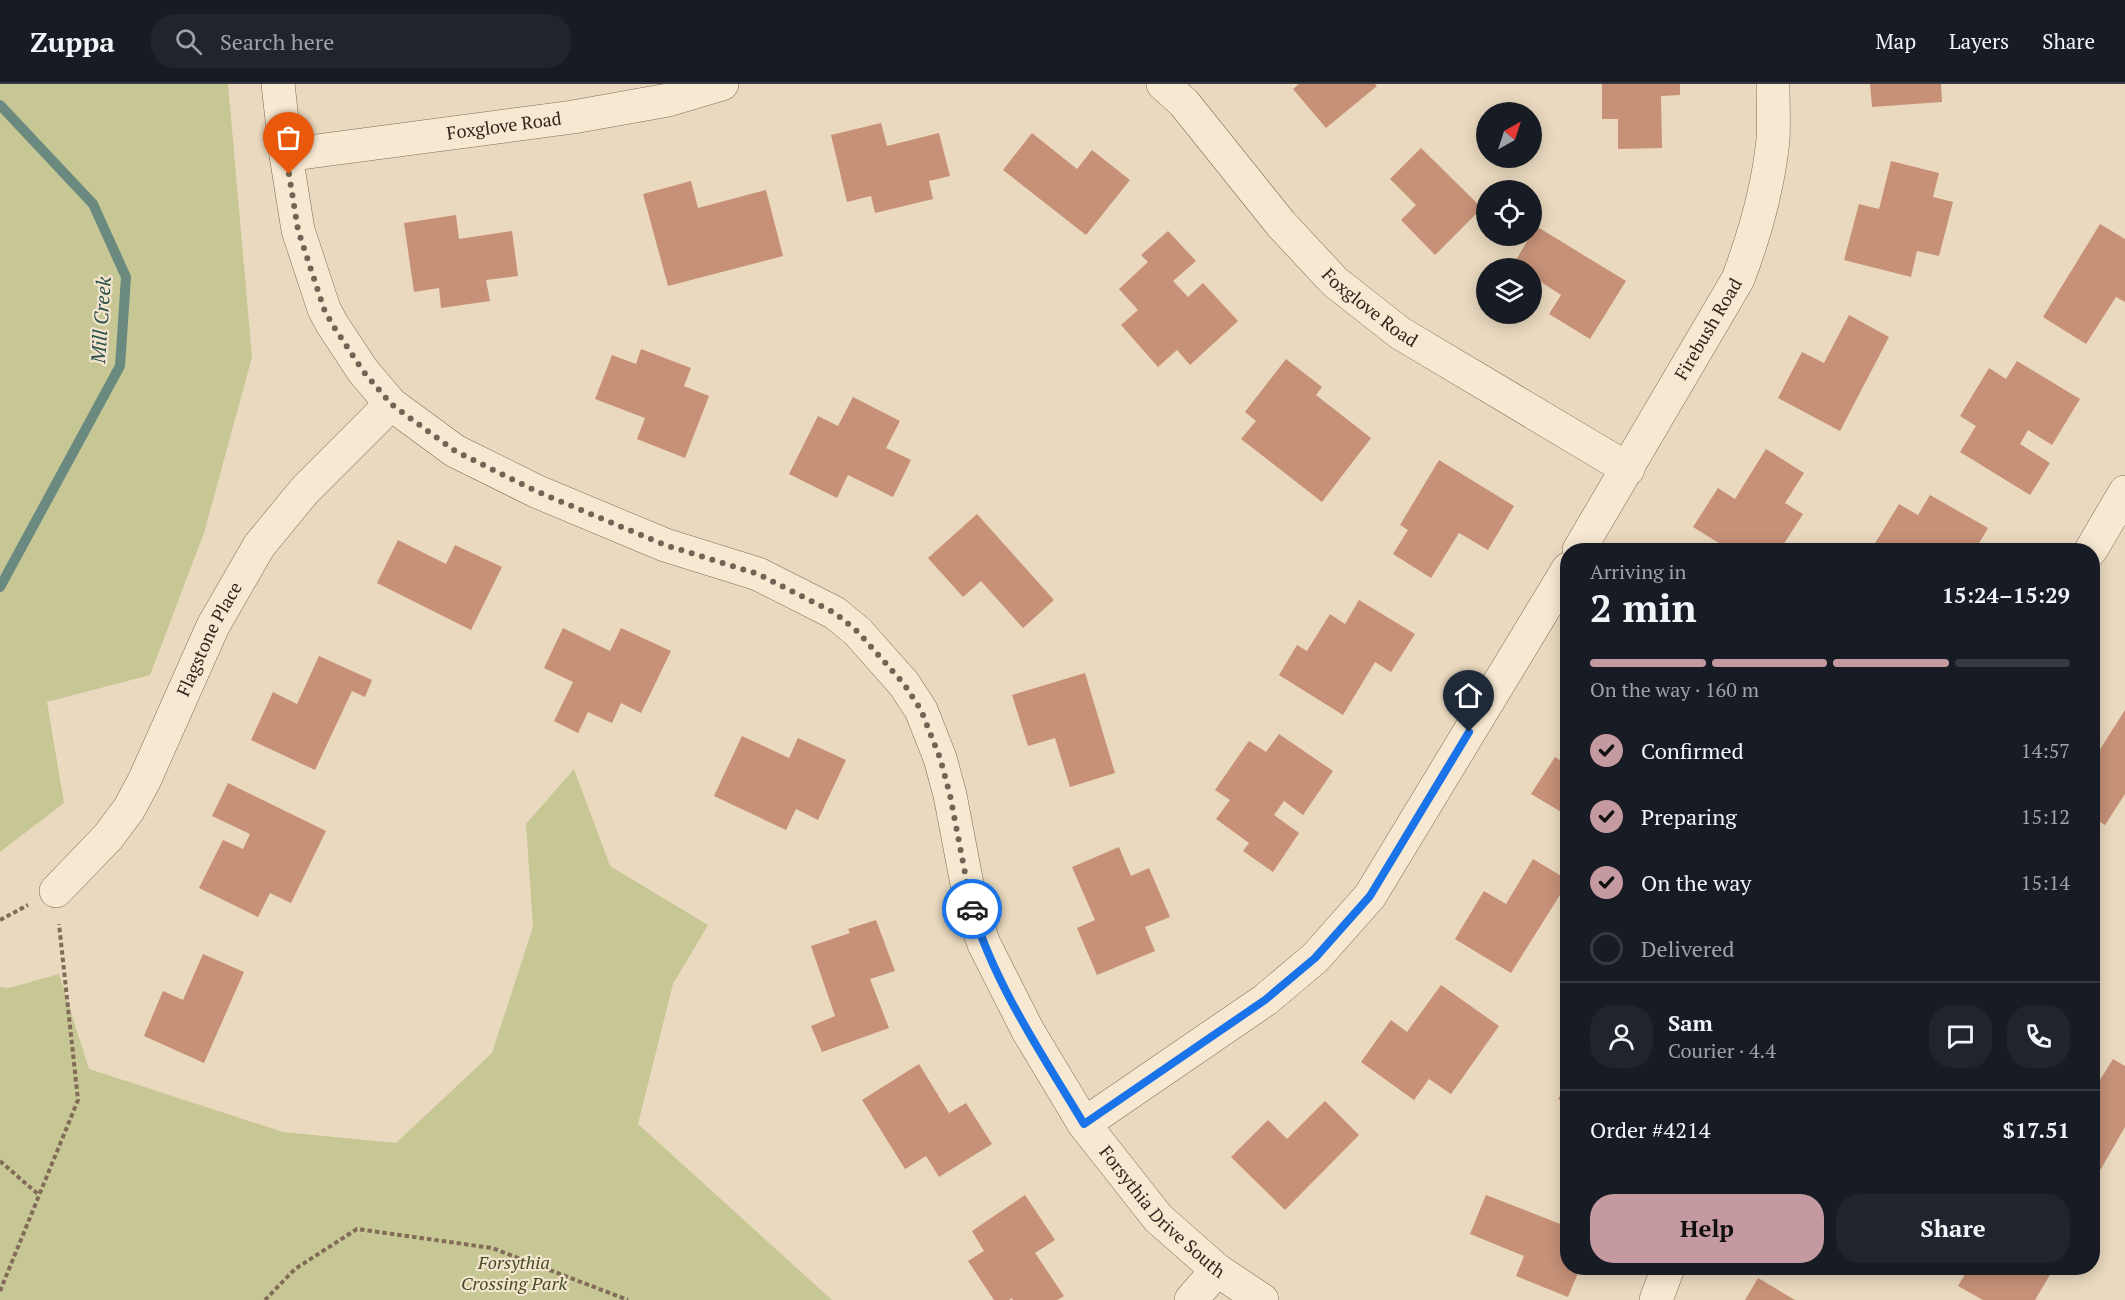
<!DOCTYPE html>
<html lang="en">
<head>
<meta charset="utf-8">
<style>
	:root { --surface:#171b24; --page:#20242c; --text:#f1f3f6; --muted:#9ea1a6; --line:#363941; --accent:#c499a0 }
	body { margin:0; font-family:"PT Serif",serif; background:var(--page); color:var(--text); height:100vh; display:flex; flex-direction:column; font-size:22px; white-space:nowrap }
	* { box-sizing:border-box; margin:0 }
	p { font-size:20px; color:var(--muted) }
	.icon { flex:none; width:33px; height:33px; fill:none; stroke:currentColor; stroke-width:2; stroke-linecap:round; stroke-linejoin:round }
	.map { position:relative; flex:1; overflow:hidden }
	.sheet { position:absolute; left:1560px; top:459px; width:540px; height:732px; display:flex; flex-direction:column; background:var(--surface); border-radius:24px; box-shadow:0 3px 15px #0003 }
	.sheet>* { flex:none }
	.needle { width:39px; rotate:39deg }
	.tools { position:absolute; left:1476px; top:18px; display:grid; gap:12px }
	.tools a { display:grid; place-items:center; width:66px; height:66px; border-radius:50%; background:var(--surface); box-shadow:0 3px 15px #0003; font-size:30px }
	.pin { position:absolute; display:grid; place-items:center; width:51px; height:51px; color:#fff; margin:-62px -26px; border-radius:50% 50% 50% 0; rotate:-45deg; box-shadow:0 0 6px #0007 }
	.pin .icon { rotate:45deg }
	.courier { position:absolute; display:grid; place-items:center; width:60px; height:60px; margin:-30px; border:4px solid #1a73e8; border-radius:50%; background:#fff; color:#222; box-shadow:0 2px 8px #0007 }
	.overview em { font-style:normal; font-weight:700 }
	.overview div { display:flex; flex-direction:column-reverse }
	.overview { display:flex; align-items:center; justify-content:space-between; height:102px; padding:0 30px }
	h1 { font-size:39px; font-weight:700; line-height:45px }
	.bar { display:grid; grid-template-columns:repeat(4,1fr); gap:9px 6px; align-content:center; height:72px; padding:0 30px }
	.bar i { height:8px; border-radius:4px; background:var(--line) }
	.bar .current { background:var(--accent) }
	.bar p { grid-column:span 4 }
	.line { display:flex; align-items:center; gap:15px; padding:0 30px; border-top:2px solid var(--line) }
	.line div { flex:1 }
	.round { display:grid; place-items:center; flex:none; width:63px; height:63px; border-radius:24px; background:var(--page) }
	ol { padding:0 30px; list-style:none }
	li { display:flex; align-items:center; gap:18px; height:66px }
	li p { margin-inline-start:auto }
	li .icon { padding:6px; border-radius:50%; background:var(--accent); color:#111; stroke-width:4 }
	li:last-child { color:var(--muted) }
	li i { width:33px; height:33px; border:3px solid var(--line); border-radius:50% }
	.button { display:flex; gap:12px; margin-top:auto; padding:12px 30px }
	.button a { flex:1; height:69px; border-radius:24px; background:var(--accent); color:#111; font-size:24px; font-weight:700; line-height:69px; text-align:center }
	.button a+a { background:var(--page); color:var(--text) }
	header { display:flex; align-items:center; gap:36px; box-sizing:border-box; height:84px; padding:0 30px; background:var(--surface); border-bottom:2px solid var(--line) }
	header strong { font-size:28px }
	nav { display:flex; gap:33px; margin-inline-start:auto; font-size:21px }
	.search { width:420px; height:54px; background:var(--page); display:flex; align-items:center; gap:15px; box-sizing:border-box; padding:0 21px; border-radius:24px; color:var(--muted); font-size:22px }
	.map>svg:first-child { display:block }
</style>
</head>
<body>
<header>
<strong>Zuppa</strong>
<div class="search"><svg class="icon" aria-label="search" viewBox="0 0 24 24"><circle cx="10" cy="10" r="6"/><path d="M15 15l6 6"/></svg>Search here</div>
<nav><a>Map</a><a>Layers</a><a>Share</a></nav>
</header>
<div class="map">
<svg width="2125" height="1216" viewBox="0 0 2125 1216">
	<rect width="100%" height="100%" fill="#ead9bf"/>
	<path fill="#c6c794" d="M 0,0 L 228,0 L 252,273 L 204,449 L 150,591 L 47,618 L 64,719 L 0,768 Z
		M 574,685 L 610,782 L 708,841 L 673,900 L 638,1040 L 832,1216 L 0,1216 L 0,903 L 9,904 L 59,890 L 89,985 L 283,1048 L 396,1059 L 492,969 L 533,843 L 526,740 Z"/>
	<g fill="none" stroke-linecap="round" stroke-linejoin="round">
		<path stroke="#6a897f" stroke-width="10" d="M 0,21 L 93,120 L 126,193 L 120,282 L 0,503"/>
	</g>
	<path fill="#c69177" d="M 1299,0 L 1375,0 L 1377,2 L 1326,44 L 1293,5 Z
		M 1602,0 L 1680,0 L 1680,11 L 1661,12 L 1662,64 L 1618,65 L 1618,35 L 1602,35 Z
		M 1870,0 L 1941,0 L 1942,18 L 1872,23 Z
		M 881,39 L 887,62 L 939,49 L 950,92 L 929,97 L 933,115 L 875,129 L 871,112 L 847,118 L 831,51 Z
		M 1032,49 L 1077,85 L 1092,66 L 1130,96 L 1086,151 L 1003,86 Z
		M 1421,64 L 1482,124 L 1435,171 L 1401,136 L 1416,121 L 1390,95 Z
		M 1891,77 L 1939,89 L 1933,113 L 1953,118 L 1939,172 L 1917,167 L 1911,193 L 1844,176 L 1859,120 L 1879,125 Z
		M 691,97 L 698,124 L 766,106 L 783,172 L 668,202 L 643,110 Z
		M 456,131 L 459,155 L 512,147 L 518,192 L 486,196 L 490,217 L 441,224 L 439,204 L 414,208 L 404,139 Z
		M 2100,140 L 2125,155 L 2125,218 L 2116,213 L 2086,260 L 2043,233 Z
		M 1536,142 L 1626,197 L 1590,255 L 1549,230 L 1561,211 L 1532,192 L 1532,184 L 1518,184 L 1513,181 Z
		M 1168,147 L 1196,177 L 1173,197 L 1188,213 L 1203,199 L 1238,237 L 1190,281 L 1177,266 L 1158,283 L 1121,241 L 1138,226 L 1119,205 L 1148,178 L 1141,171 Z
		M 1849,231 L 1889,253 L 1840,347 L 1778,314 L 1802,268 L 1824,279 Z
		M 641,265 L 691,284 L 684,302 L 709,312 L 685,374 L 637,355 L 645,334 L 595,315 L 612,271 L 636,280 Z
		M 1286,275 L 1322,303 L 1316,311 L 1371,354 L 1322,418 L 1241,355 L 1256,337 L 1245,328 Z
		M 2017,277 L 2080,315 L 2052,361 L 2028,346 L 2020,360 L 2050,379 L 2030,411 L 1960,368 L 1976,342 L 1960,332 L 1989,284 L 2006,295 Z
		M 853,313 L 900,337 L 886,364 L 911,376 L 893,413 L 848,391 L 837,414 L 789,390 L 818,332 L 838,342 Z
		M 1766,365 L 1804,389 L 1785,419 L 1803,430 L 1780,466 L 1772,466 L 1762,460 L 1758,466 L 1730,466 L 1693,443 L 1718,404 L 1735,415 Z
		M 1439,376 L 1514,422 L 1488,466 L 1459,449 L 1431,494 L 1393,470 L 1408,446 L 1400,441 Z
		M 1930,411 L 1988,444 L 1975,466 L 1871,466 L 1899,420 L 1918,431 Z
		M 977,430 L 1054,516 L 1023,544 L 981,497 L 963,513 L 928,474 Z
		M 398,456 L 446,480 L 455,461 L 502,483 L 471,546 L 377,499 Z
		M 1359,516 L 1415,550 L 1391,588 L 1375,578 L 1343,631 L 1279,591 L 1297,561 L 1307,567 L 1330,530 L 1345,540 Z
		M 563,544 L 610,567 L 621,544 L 671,567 L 641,629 L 621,619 L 612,639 L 588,628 L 578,649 L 554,637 L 573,598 L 544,584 Z
		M 319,572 L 372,596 L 365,613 L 352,607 L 315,686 L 251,656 L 273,608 L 297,620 Z
		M 1085,589 L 1115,689 L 1070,703 L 1055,654 L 1028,662 L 1012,611 Z
		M 2125,626 L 2125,710 L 2105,741 L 2092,733 L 2092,667 L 2097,670 Z
		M 1279,650 L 1333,687 L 1303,731 L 1284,717 L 1274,731 L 1299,749 L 1273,788 L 1243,767 L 1249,759 L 1216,735 L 1230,716 L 1215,706 L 1249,657 L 1266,668 Z
		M 742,652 L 789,674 L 798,654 L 846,676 L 818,736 L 796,725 L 786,746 L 714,712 Z
		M 1555,673 L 1568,681 L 1568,732 L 1531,710 Z
		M 228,699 L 326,747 L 291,819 L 270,809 L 258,833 L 199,804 L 223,756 L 243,765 L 250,750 L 212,732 Z
		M 1119,763 L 1131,792 L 1149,784 L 1170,833 L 1145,843 L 1155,867 L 1097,891 L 1077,844 L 1095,836 L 1072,783 Z
		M 1533,775 L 1568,796 L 1568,798 L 1511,889 L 1455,855 L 1484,807 L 1506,820 Z
		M 876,836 L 895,887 L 870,895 L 889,944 L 822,968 L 811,942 L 835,932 L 811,862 L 850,849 L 848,845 Z
		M 203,870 L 244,888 L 204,979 L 144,952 L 163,907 L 183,916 Z
		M 1441,901 L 1499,942 L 1451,1010 L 1429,995 L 1414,1016 L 1361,978 L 1391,936 L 1407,948 Z
		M 2113,975 L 2125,982 L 2125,1043 L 2098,1090 L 2092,1087 L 2092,1009 Z
		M 919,980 L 949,1029 L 966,1019 L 992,1060 L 939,1093 L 926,1072 L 905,1085 L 862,1016 Z
		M 1568,1000 L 1568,1020 L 1558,1015 Z
		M 1325,1017 L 1359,1051 L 1285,1126 L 1231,1073 L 1268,1036 L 1287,1055 Z
		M 1025,1111 L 1055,1156 L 1035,1169 L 1064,1212 L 1057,1216 L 1013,1216 L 1012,1214 L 1009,1216 L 994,1216 L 968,1177 L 984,1167 L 972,1147 Z
		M 1486,1111 L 1568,1143 L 1568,1184 L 1580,1184 L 1568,1213 L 1516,1192 L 1524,1172 L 1470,1150 Z
		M 1969,1184 L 2054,1184 L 2035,1216 L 1983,1216 L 1958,1202 Z
		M 1758,1194 L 1795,1216 L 1745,1216 Z"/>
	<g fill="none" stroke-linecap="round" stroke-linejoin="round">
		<defs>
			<g id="minor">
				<path id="s1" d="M 278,0 L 286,71 L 298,146 L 324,225 L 332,240 L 363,287 L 391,320 L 455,367 L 538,408 L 665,461 L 758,490 L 835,529 L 858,548 L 904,600 L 921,626 L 940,674 L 950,711 L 972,826 L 984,860 L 1028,947 L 1084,1040 L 1158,1134 L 1217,1186 L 1262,1216"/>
				<path id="s2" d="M 1163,0 L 1184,19 L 1281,140 L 1335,198 L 1400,249 L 1628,385"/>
				<path id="s3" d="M 286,71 L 573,33 L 668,16 L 722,0"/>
				<path id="s4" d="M 1579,466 L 1738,195 C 1755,150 1768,104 1773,56 C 1774,37 1773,18 1773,0"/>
				<path d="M 2091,466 L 2125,408"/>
				<path id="s5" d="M 56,807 L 108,753 L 129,725 L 145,695 L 213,542 L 259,462 L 305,406 L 391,320"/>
				<path d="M 1084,1040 L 1265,916 L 1315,874 L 1370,812 L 1568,485"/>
				<path d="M 1191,1216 L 1217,1186"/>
				<path d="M 1656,1216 L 1668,1184"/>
			</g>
		</defs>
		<use href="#minor" stroke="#826b58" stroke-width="34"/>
		<path stroke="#826b58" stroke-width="4" stroke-dasharray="4.5 3" stroke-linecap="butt" d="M 0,836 L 28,821
			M 0,1077 L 39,1111
			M 0,1207 L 78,1016 L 59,840
			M 265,1216 L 295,1185 L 357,1145 L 492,1164 L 628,1216"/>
		<use href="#minor" stroke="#f6e8d1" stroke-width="33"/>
	</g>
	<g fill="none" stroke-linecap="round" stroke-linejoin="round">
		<path stroke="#726455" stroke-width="6" stroke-dasharray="0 10.8" d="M 289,90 L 298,146 L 324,225 L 332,240 L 363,287 L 391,320 L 455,367 L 538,408 L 665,461 L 758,490 L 835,529 L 858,548 L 904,600 L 921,626 L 940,674 L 950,711 L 972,825"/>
		<path stroke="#1a73e8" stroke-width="8" d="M 972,825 C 995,901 1043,972 1084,1040 L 1265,916 L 1315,874 L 1370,812 L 1469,648"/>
	</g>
	<g text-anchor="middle" stroke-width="4.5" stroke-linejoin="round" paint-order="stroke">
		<g font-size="18" fill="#32251c" stroke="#f2e4ce">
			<text dy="6" stroke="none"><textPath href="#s3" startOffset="220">Foxglove Road</textPath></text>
			<text dy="6" stroke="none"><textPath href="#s2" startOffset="306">Foxglove Road</textPath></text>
			<text dy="6" stroke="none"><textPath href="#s4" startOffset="256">Firebush Road</textPath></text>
			<text dy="6" stroke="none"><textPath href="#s5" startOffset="298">Flagstone Place</textPath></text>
			<text dy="6" stroke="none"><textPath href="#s1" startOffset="1538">Forsythia Drive South</textPath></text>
		</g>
		<g font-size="18" font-style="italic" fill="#464d24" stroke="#f2e4ce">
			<text x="514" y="1185">Forsythia<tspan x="514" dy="21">Crossing Park</tspan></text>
		</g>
		<g font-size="20" font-style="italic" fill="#2c514b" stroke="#f2e4ce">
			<text transform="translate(101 236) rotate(-86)" y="7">Mill Creek</text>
		</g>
	</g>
</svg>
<div class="tools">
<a><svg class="needle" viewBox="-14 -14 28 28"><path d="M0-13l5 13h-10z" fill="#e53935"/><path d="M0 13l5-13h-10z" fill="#9ea1a6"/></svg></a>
<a><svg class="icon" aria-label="locate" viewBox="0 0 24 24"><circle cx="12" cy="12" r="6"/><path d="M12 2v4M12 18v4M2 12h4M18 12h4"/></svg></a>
<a><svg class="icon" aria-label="layers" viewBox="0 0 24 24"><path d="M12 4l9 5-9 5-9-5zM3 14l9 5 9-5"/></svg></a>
</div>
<div class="pin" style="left:289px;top:90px;background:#ea580c"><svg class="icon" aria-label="bag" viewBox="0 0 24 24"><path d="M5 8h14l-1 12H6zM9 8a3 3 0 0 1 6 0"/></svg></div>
<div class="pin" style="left:1469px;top:648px;background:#1f2937"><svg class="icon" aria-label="home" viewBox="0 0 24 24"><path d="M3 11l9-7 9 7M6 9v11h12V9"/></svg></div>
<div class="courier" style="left:972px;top:825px"><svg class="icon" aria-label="car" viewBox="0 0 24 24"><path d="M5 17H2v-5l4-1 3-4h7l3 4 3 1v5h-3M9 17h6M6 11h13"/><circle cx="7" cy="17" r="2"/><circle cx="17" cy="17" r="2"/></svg></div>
<section class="sheet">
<div class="overview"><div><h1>2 min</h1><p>Arriving in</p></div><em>15:24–15:29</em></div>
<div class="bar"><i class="current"></i><i class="current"></i><i class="current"></i><i></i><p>On the way · 160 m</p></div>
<ol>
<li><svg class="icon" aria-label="check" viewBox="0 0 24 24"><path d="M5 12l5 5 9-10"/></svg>Confirmed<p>14:57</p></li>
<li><svg class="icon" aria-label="check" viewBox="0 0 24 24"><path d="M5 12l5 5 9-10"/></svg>Preparing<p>15:12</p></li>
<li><svg class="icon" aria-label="check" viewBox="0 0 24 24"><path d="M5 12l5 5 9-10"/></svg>On the way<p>15:14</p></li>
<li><i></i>Delivered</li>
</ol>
<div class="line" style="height:108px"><a class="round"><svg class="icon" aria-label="person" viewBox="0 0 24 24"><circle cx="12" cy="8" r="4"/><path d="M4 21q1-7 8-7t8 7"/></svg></a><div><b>Sam</b><p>Courier · 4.4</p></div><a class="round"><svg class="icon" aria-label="chat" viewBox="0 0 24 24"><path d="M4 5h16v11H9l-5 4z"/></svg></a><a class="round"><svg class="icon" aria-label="phone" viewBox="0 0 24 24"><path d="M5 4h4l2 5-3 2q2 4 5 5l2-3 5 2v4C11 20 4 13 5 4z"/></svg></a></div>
<div class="line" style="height:78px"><div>Order #4214</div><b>$17.51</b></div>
<div class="button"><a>Help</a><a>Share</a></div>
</section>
</div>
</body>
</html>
